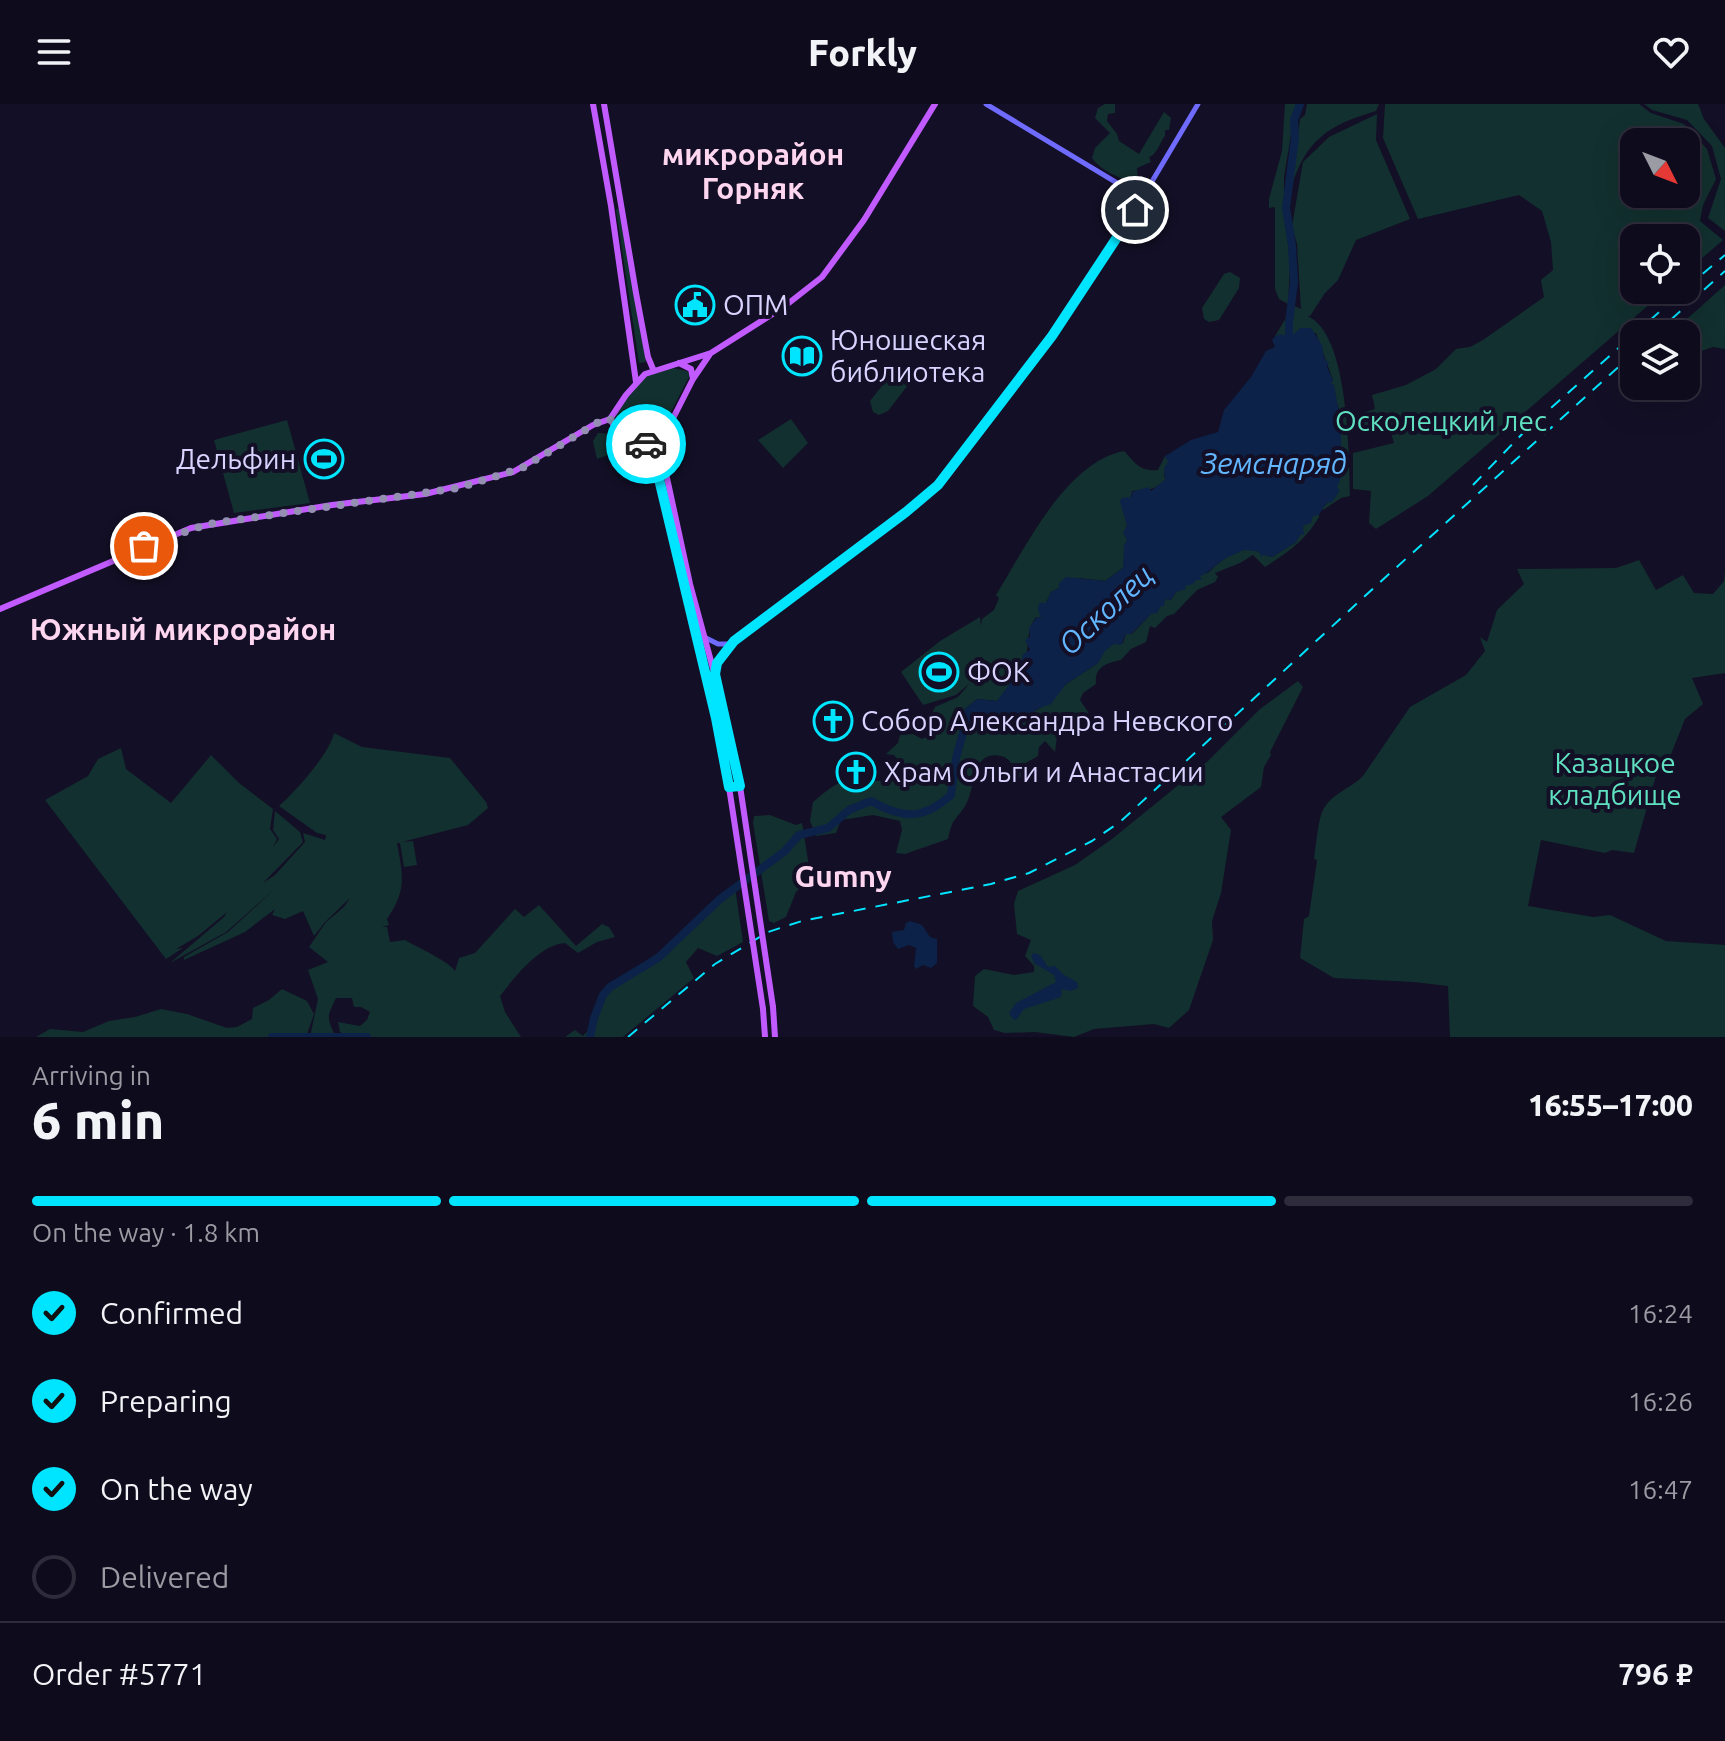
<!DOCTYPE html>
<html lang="en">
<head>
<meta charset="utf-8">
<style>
	:root { --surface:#0e0b1c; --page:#171425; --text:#f1f3f6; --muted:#9b9ba3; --line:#2e2b3b; --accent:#00e5ff }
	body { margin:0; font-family:Ubuntu,sans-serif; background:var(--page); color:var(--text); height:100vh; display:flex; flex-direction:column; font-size:30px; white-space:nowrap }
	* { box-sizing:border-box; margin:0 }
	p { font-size:26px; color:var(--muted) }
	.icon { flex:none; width:44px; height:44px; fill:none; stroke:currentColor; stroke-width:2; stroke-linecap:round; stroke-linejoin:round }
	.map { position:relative; height:933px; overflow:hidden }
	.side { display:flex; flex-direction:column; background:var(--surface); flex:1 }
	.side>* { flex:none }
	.needle { width:52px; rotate:132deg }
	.fabs { position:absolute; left:1620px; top:24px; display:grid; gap:16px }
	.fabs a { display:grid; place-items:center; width:80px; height:80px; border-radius:16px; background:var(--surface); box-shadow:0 8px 32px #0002,0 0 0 2px var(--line); font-size:40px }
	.pin { position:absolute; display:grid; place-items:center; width:68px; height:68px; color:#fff; margin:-34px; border:4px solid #fff; border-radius:50%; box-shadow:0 2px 8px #0007 }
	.courier { position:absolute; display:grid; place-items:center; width:80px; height:80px; margin:-40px; border:6px solid #00e5ff; border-radius:50%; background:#fff; color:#222; box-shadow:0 2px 10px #0007 }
	.head em { font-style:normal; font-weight:800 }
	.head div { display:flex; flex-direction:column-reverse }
	.head { display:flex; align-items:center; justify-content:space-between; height:136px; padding:0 32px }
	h1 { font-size:52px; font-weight:800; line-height:60px }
	.bar { display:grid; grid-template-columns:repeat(4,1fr); gap:12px 8px; align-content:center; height:96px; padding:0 32px }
	.bar i { height:10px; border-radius:6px; background:var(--line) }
	.bar .active { background:var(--accent) }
	.bar p { grid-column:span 4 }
	.line { display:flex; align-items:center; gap:20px; padding:0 32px; border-top:2px solid var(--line) }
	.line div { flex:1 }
	ol { padding:0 32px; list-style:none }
	li { display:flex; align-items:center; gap:24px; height:88px }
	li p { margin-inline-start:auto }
	li .icon { padding:8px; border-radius:50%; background:var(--accent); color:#111; stroke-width:4 }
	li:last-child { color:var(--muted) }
	li i { width:44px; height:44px; border:4px solid var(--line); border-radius:50% }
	header { display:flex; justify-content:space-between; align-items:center; height:104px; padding:0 32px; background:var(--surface); font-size:36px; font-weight:800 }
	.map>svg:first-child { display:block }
</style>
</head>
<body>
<header><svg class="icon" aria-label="menu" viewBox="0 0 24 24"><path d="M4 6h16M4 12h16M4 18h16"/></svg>Forkly<svg class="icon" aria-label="heart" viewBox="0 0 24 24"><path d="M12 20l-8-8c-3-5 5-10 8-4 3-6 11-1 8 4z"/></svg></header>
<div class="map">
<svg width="1725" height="933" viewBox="0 0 1725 933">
	<rect width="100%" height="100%" fill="#130f26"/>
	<path fill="#12302f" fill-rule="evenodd" d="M 1115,0 L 1115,9 L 1108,10 L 1107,17 L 1117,30 L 1119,37 L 1139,50 L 1164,8 L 1171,14 L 1169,26 L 1165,26 L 1165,32 C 1161,36 1157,51 1149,53 L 1151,58 L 1137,64 L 1138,75 L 1135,77 C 1121,76 1100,66 1092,54 L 1095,44 L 1110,29 L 1095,14 L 1098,4 L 1105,0 Z
		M 1285,0 L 1296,0 L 1284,73 L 1284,101 L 1290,160 L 1288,200 L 1279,195 L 1275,185 L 1275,103 L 1269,104 L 1269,95 L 1282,47 Z
		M 1307,0 L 1379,0 L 1376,7 C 1328,21 1304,37 1291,86 L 1300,15 L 1305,11 Z
		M 1385,0 L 1639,0 L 1651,9 L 1684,20 L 1707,45 L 1716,75 L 1703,101 L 1700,117 L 1723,136 L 1686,168 L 1686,134 L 1634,134 L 1634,154 L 1625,154 L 1634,155 L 1634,186 L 1666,186 L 1428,392 L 1376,425 L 1369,419 L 1371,387 L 1353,385 L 1353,349 L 1394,339 L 1389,323 L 1355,327 L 1352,312 L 1375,305 L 1372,291 L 1406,281 L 1436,265 L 1456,245 L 1470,243 L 1483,236 L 1544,193 L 1541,176 L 1553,166 L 1551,138 L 1542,107 L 1519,91 L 1418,115 L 1383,34 ZM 1634,38 L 1686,38 L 1686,90 L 1634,90 Z
		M 1644,0 L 1698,0 L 1704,15 L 1725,44 L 1725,127 L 1708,114 L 1721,75 L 1712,42 L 1687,16 L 1652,6 Z
		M 1377,10 L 1376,36 L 1410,115 L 1356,136 L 1338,176 L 1325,189 L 1310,212 L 1307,212 C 1349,228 1349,352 1350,392 L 1341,394 L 1323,406 L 1322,404 L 1335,391 L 1343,349 L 1341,346 L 1340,309 L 1331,279 L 1333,276 L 1316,229 L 1275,232 L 1286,214 L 1290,200 L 1301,205 L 1297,140 L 1292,122 L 1303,58 L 1329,33 Z
		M 618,104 L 619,106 L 646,258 L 639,259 L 616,106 Z
		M 1230,168 L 1240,174 L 1239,184 L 1219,216 L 1209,218 L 1204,215 L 1202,204 L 1224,170 Z
		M 1725,181 L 1725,245 L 1713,243 L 1686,252 L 1686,230 L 1670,230 Z
		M 672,264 L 687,267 L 690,271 L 658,333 L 641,335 L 616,321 L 615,309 L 645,273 Z
		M 896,264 L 907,267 L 911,277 L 888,307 L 879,311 L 873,308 L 870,297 Z
		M 791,315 L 808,339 L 783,364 L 758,336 Z
		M 287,316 L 310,399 L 234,409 L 214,336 Z
		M 598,329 C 613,328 630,339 641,350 L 633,355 L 631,352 L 621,355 L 614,349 L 597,355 L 593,337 Z
		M 1124,347 C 1135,358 1139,368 1158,366 L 1165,352 L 1169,358 L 1164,370 L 1165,376 C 1154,387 1147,386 1132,387 C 1128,400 1130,417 1124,429 L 1127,436 L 1123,464 L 1105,477 L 1079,474 L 1060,478 L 1059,484 L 1051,488 L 1046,499 L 1040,500 L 1042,514 L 1036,513 C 1025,527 1030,545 1024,561 C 1019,575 1006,585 997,597 L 977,595 L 965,605 L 1000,621 L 1017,626 L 1027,612 L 1051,597 L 1066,580 L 1098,559 L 1104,547 L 1114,540 L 1123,539 L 1126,530 L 1132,530 L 1165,495 L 1171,496 L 1176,488 L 1204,469 L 1208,469 C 1218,459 1237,442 1253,446 C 1260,448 1265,452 1272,453 L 1296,438 L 1301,424 L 1314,411 L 1319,411 L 1319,413 C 1305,437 1288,448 1265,463 L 1253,451 L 1240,459 L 1215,469 L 1218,473 L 1215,478 L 1197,486 L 1174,510 L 1167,512 L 1155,524 L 1150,522 L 1146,538 L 1131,545 L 1121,556 C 1108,559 1094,562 1096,580 L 1083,589 L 1080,596 L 1088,608 L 1089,618 L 1079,615 L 1072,608 L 1060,609 L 1055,648 L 1045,637 L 1039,643 L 1038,652 L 1024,660 L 1025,670 L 1021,674 C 1012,667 1014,655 1001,652 C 970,645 976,686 965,702 C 955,718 953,712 948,735 L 905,750 L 896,749 L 902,726 L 900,717 L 873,711 L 841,716 L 836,729 L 816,732 L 810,717 L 813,698 C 822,691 834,679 845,677 C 867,672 885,685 907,668 L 894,651 L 886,650 L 898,639 L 900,631 L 913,630 L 922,635 L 930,631 L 928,618 L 935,603 L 958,593 L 970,579 L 956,591 L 923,601 L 901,568 L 940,537 L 980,513 L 981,522 L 982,515 L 994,506 L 999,494 L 996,491 C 1025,444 1066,358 1124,347 Z
		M 1639,456 L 1656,486 L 1683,471 L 1694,489 L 1713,490 L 1724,477 L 1725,468 L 1725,569 L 1692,574 L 1703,600 L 1685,615 L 1666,663 L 1659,661 L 1634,749 L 1612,746 L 1605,749 L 1541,736 L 1528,802 L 1593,813 L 1610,811 L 1666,837 L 1725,841 L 1725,933 L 1450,933 L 1448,882 L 1414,878 L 1334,874 L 1300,854 L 1304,815 L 1309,812 L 1317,756 L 1314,755 C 1316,742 1318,714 1324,704 C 1333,689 1351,684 1363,672 L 1410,603 L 1466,571 L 1485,547 L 1480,533 L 1487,538 L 1497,506 L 1524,480 L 1517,465 L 1616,464 Z
		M 1298,577 L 1303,583 L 1270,648 L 1271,651 L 1264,663 L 1261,683 L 1221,713 L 1231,726 L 1221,789 L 1212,817 L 1213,836 L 1189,906 L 1169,924 L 1154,920 L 1094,925 L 1074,933 L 1035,928 L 1005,929 L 994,926 L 988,913 L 973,902 L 975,872 L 984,865 L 1014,871 L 1034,868 L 1034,862 L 1025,852 L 1031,836 L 1017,830 L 1014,800 L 1018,787 L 1075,761 L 1112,735 L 1208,657 L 1260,605 Z
		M 334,629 L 362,643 L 450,654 L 486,698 L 488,704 L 468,721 L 402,738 L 413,737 L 417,761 L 404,763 L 400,739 L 397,739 C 403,772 407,786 387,815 L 389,821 L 382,823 L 387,823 L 390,838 L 405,836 C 417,843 450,858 455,867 L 459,854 L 475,849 L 515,805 L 524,813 L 539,801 L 576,842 L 602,820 L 609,823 L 615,833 L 597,838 L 578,849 L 565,839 C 539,841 515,873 500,892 L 505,908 L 521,933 L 350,933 L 340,928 L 338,918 L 360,922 L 367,916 L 370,908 L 361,903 L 354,903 L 352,894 L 336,894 C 328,911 326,912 334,929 L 325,933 L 310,933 L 318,895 L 308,866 L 328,858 L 309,843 L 326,818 L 344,803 L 350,794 L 325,818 L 314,832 L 303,807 L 285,815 L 272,811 L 275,805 L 245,828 L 184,856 L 184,853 L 228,828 L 276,784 L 226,828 L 170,859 L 224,813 L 227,808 L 198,832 L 176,845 L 183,844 L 166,855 L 45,696 L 88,672 L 98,655 L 121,644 L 126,665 L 171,699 L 211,651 L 239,679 L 273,705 L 270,725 L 277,735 L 273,743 L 279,735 L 273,726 L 275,707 L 300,728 L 303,738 L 263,779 L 275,771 L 305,738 L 303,729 L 325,736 L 326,731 L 317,729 L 279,702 C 295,688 330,649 334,629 Z
		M 770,711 L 796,721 L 802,719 L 809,762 L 802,774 L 805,779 L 796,788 L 786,813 L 774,819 L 769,817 L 753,719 L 754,712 Z
		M 735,783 L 743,838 L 717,852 L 698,844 L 686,858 L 694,874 L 623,933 L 565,933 L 575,926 L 583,932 L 589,925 L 598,893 L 608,883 L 662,846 L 693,821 L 720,792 Z
		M 282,885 L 307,897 L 314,910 L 306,933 L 36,933 L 50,925 L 83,928 L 109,917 L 135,913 L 161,905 L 187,910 L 227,924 L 237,923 L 252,915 L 253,904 L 269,896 Z"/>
	<path fill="#0c2248" d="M 1301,224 L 1311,224 L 1322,241 L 1324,254 L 1329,259 L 1327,263 L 1333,276 L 1331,279 L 1334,281 L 1341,320 L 1341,346 L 1343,349 L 1339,369 L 1341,373 L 1337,384 L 1340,386 L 1332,398 L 1326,399 L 1319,411 L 1313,412 L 1311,419 L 1303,422 L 1304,431 L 1301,430 L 1296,438 L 1272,453 L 1263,451 L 1260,454 L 1261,450 L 1257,447 L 1242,446 C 1236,451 1230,451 1223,456 C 1215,461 1209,469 1200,472 L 1202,476 L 1196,476 L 1193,480 L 1185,482 L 1186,485 L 1176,488 L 1171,496 L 1165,495 L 1164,502 L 1161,502 L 1157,509 L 1151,510 L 1131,530 L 1126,530 L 1121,541 L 1114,540 L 1105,547 L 1098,559 L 1066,580 L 1051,600 L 1037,605 L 1017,626 C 1000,620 984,613 967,609 L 965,605 L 977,595 L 997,597 L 1011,578 L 1018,573 L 1024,562 L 1021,559 L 1023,550 L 1030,546 L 1025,536 L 1030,533 L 1029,524 L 1037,513 L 1041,514 L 1038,506 L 1039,499 L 1046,499 L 1051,488 L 1059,484 L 1060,478 L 1066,473 L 1105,477 L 1123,464 L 1124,441 L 1127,436 L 1123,429 L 1127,422 L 1120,397 L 1122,394 L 1131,393 L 1132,388 L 1148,383 L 1151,387 L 1165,376 L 1164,364 L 1168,358 L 1165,352 L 1191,336 L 1218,328 L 1224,306 L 1251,273 L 1266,247 L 1275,243 L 1272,236 C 1279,227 1283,232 1291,232 Z
		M 910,817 L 922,821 L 930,833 L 937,835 L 937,859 L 931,864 L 923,861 L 916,865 L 914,862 L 916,844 L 909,841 L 898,845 L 893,838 L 892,828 L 904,826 L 906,819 Z
		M 1035,849 L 1041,852 L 1048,863 L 1055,862 L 1064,871 L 1077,878 L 1078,884 L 1070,887 L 1062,885 L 1061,893 L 1024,905 L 1016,916 L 1013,915 L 1009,909 L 1016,899 L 1056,878 L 1054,871 L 1034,859 L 1031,851 Z"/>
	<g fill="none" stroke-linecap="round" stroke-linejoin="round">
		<path stroke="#0c2248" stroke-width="8" d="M 1289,241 L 1289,219 L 1294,178 L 1292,141 L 1286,104 L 1295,34 L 1294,16 L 1300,0
			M 272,933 L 367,933
			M 590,933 L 594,914 L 603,891 L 610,883 L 658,854 L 720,795 L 785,747 L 799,731 L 828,724 L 849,706 L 871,697 C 903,715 923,716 951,691 L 956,654 L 969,607 L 977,606"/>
		<path stroke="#6f6bff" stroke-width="5" d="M 986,0 L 1142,94
			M 706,534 L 718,540 L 730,540
			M 715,569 L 720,554 L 734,537 L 906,408 L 945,373 L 1052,232 L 1135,106 L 1198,0"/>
		<path stroke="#c25bff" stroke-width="6" d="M 593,0 L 611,102 L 636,278
			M 604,0 L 636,189 L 648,253 L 653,265
			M 679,259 L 691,265 L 693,275
			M 610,315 L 626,291 L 645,270 L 711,249 L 785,202 L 822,173 L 864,116 L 935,0
			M 610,315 L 617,327 L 639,338 L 651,340 L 663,334 L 693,275 L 710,250
			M 645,340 L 651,344 L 654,354 L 716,614 L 729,683 L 740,682 L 724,605 L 690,480 L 662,351 L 663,334
			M 0,505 L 191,424 L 332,401 L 425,390 L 513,368 L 593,321 L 610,315
			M 773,903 L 775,933
			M 763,905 L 765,933"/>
		<path stroke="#00e5ff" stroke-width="2" stroke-dasharray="12 10" stroke-linecap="butt" d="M 1686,184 L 1725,151
			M 1655,230 L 1725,167
			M 1473,381 L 1525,327 L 1684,186
			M 628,933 L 715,860 L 768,828 L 802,817 L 991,780 L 1029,769 L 1092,737 L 1120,718 L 1378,480 L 1634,249"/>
		<path stroke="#c25bff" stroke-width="6" d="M 740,682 L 773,903
			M 729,683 L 763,905"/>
	</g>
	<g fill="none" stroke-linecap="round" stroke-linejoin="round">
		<path stroke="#948fb3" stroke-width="8" stroke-dasharray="0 14.4" d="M 144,442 L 208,420 L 458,384 L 522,364 L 602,316 L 610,315 L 617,327 L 646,340"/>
		<path stroke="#00e5ff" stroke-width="10" d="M 646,340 L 651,344 L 654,354 L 716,614 L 729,683 L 740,682 L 715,570 L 717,559 L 734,537 L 906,408 L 938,381 L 1052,232 L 1135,106"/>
	</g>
	<defs>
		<symbol id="civic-ring" viewBox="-11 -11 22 22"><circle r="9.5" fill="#130f26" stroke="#00e5ff" stroke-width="1.5"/><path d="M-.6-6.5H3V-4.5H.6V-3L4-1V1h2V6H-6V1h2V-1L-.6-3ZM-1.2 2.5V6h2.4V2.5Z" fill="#00e5ff"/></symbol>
		<symbol id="library-ring" viewBox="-11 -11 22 22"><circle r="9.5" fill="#130f26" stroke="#00e5ff" stroke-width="1.5"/><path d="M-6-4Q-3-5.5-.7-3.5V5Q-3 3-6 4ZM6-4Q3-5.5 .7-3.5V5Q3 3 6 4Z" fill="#00e5ff"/></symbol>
		<symbol id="stadium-ring" viewBox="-11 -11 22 22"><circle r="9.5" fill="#130f26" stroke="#00e5ff" stroke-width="1.5"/><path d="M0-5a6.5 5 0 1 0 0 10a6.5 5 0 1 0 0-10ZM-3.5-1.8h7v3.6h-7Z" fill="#00e5ff"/></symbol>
		<symbol id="church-ring" viewBox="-11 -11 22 22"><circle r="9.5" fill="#130f26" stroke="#00e5ff" stroke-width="1.5"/><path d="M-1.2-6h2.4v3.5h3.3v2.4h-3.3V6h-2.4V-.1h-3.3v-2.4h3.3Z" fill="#00e5ff"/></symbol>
	</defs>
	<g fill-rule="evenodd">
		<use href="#civic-ring" x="673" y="179" width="44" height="44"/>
		<use href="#library-ring" x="780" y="230" width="44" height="44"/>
		<use href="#stadium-ring" x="302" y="333" width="44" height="44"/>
		<use href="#stadium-ring" x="917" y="546" width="44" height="44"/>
		<use href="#church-ring" x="811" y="595" width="44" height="44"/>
		<use href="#church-ring" x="834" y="646" width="44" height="44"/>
	</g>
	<g text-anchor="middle" stroke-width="8" stroke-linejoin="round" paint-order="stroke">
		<g font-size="28" fill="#d9d4ff" stroke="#130f26" text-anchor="start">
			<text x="723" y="211">ОПМ</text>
			<text x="830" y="246">Юношеская<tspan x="830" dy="32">библиотека</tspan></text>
			<text x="296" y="365" text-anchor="end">Дельфин</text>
			<text x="967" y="578">ФОК</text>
			<text x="861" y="627">Собор Александра Невского</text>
			<text x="884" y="678">Храм Ольги и Анастасии</text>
		</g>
		<g font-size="28" fill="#5fe0c0" stroke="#130f26">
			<text x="1441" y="327">Осколецкий лес</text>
			<text x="1615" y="669">Казацкое<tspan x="1615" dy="32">кладбище</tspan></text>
		</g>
		<g font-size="30" font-weight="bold" fill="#ffd6f0" stroke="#130f26">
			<text x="753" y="61">микрорайон<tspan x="753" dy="34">Горняк</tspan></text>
			<text x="183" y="536">Южный микрорайон</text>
			<text x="843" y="783">Gumny</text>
		</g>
		<g font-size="30" font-style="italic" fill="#62b6ff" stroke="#130f26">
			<text x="1274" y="370">Земснаряд</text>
			<text transform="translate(1106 506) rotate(-43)" y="10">Осколец</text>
		</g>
	</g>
</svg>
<div class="fabs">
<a><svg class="needle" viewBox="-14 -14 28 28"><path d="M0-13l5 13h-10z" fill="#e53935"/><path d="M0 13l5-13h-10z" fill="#9b9ba3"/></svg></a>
<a><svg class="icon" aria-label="locate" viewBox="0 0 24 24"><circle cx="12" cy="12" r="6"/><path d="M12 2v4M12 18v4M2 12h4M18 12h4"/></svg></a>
<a><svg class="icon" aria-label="layers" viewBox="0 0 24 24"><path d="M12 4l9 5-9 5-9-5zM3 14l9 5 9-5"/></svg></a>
</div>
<div class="pin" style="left:144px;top:442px;background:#ea580c"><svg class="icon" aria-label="bag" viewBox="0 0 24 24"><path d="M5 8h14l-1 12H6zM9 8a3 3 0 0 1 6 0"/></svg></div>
<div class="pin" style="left:1135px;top:106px;background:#1f2937"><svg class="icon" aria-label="home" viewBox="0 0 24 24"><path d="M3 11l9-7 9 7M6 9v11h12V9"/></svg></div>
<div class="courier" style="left:646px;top:340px"><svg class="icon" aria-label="car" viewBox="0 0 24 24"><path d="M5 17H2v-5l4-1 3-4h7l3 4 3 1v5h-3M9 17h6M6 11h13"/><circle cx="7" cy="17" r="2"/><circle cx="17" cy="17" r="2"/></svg></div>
</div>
<section class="side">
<div class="head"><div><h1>6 min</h1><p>Arriving in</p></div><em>16:55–17:00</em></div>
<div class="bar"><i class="active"></i><i class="active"></i><i class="active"></i><i></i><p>On the way · 1.8 km</p></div>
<ol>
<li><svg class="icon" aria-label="check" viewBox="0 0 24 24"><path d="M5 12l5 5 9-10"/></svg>Confirmed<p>16:24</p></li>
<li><svg class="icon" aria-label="check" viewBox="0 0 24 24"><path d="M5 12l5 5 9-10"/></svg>Preparing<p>16:26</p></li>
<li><svg class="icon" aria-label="check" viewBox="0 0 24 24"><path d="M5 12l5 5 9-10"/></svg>On the way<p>16:47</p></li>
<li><i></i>Delivered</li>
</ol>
<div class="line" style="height:104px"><div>Order #5771</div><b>796 ₽</b></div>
</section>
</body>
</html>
